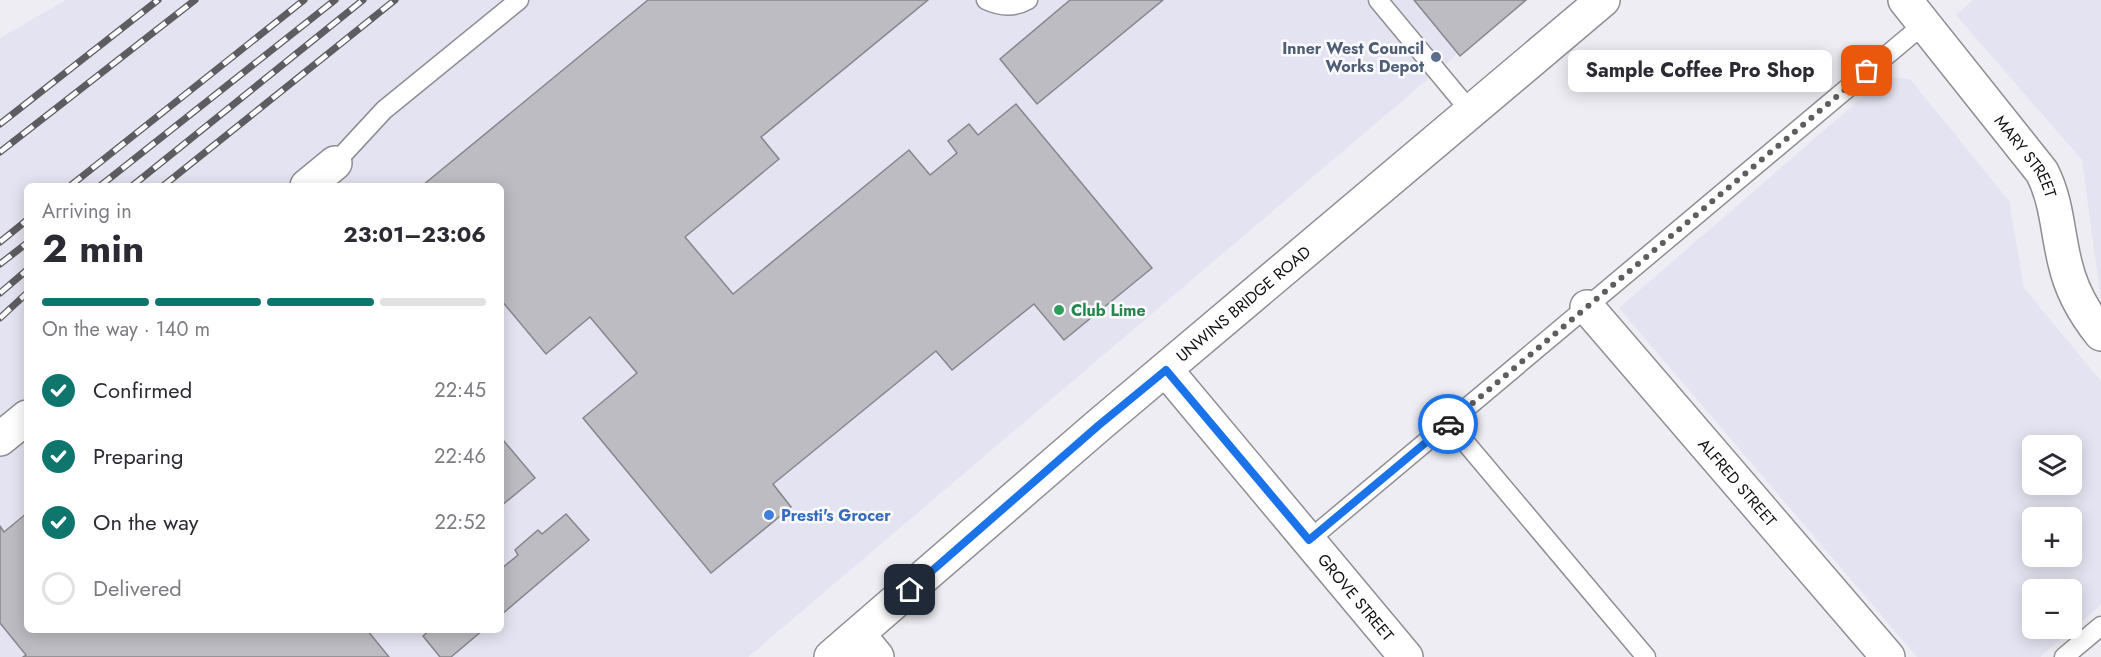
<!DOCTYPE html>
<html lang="en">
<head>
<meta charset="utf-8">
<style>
	:root { --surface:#fff; --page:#f2f2f3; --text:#2b2b33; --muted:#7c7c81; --line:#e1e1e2; --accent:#0f766e }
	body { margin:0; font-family:Jost,sans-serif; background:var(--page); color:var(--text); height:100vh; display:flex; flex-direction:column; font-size:22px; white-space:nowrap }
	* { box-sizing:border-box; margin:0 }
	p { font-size:20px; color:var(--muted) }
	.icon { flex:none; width:33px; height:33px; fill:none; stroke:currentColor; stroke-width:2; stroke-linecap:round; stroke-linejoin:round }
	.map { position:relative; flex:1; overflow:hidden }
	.sheet { position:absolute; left:24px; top:183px; width:480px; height:450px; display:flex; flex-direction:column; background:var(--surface); border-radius:9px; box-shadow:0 3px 15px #0003 }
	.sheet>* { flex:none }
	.tools { position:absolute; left:2022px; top:435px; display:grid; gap:12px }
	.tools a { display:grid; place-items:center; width:60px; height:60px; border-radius:9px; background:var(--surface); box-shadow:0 3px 15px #0003; font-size:30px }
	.pin { position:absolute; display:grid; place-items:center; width:51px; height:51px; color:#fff; margin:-26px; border-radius:12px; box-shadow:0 3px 9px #0006 }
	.courier { position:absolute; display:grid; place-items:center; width:60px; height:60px; margin:-30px; border:4px solid #1a73e8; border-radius:50%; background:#fff; color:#222; box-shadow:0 2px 8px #0007 }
	.bubble { position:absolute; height:42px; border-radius:9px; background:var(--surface); box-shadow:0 3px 15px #0003; font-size:20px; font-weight:700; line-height:42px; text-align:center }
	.head em { font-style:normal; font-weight:700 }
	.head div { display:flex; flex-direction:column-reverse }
	.head { display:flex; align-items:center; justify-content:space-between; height:102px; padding:0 18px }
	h1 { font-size:39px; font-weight:700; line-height:45px }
	.bar { display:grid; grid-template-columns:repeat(4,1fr); gap:9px 6px; align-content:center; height:72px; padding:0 18px }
	.bar i { height:8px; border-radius:4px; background:var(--line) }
	.bar .current { background:var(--accent) }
	.bar p { grid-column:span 4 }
	ol { padding:0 18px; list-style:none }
	li { display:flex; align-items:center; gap:18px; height:66px }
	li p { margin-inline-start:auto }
	li .icon { padding:6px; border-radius:50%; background:var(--accent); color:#fff; stroke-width:4 }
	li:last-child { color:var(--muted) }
	li i { width:33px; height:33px; border:3px solid var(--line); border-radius:50% }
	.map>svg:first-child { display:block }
</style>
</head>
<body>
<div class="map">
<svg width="2101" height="657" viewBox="0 0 2101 657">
	<rect width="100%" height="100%" fill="#ededf3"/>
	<path fill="#e4e3f1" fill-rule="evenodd" d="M 66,0 L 1521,0 L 748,657 L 0,657 L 0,38 ZM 27,186 L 501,186 L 501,630 L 27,630 Z
		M 1973,0 L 2101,0 L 2101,301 L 2082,160 L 1956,15 Z
		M 1887,76 L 1910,79 L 2009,201 L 2024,288 L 2101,381 L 2101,605 L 2040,657 L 1917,657 L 1619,308 ZM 2032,446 L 2072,446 L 2072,484 L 2032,484 ZM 2032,518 L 2072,518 L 2072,556 L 2032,556 ZM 2032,590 L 2072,590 L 2072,628 L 2032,628 Z"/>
	<path fill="#bdbcc2" stroke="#87868c" stroke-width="1.5" d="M 648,0 L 928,0 L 761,137 L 779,159 L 685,237 L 733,294 L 909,150 L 930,175 L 957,153 L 948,141 L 969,124 L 978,135 L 1016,104 L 1152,268 L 1064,340 L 1034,304 L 952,370 L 936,351 L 773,484 L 791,507 L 711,573 L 583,418 L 637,373 L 590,317 L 546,354 L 501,300 L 501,186 L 423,185 Z
		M 1070,0 L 1163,0 L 1037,104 L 1000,59 Z
		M 1414,0 L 1526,0 L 1460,56 Z
		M 503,440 L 535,478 L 501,506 L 501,442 Z
		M 27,513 L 27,630 L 367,630 L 389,657 L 23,657 L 26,655 L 0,623 L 0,526 L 4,532 Z
		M 566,514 L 589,540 L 501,615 L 501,569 L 518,555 L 515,550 L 538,530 L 542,534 Z
		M 430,630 L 483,630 L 451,657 L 440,657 L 423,636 Z"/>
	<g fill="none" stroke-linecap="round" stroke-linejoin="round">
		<defs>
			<path id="service" d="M 986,0 C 1001,7 1014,8 1028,0
				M 1378,0 L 1471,112
				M 335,163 L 384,110 L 519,0
				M 1449,423 L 1646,657
				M 1309,540 L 1924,24
				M 2064,657 L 2101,626"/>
			<g id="minor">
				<path id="s1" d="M 1905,0 L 2042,172 C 2057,201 2057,231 2065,263 C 2071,290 2084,313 2101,334"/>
				<path d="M 307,186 L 335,163"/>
				<path id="s2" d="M 1587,307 L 1888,657"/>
				<path id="s3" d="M 1166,370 L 1406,657"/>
				<path d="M 0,439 L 27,417"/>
				<path d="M 859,635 L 877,657"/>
			</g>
			<g id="secondary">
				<path id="s4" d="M 831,657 L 1099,425 L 1603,0"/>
			</g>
		</defs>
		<use href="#service" stroke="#8e8e94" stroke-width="21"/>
		<use href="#minor" stroke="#8e8e94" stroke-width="36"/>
		<use href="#secondary" stroke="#8e8e94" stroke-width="36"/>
		<use href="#service" stroke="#fff" stroke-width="18"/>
		<use href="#minor" stroke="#fff" stroke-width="33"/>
		<use href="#secondary" stroke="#fff" stroke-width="33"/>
		<defs>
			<path id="rail" d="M 0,124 L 158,0
				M 0,152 L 195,0
				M 70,186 L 304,0
				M 100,186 L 335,0
				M 132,186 L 363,0
				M 163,186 L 395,0
				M 0,242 L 27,220
				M 0,264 L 27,243
				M 0,293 L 27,270
				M 0,318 L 27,293"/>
		</defs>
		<use href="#rail" stroke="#5d5d61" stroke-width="7"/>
		<use href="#rail" stroke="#fbfbfe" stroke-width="4.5" stroke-dasharray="14" stroke-linecap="butt"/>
	</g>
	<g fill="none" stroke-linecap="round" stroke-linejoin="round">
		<path stroke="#5e5e61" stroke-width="6" stroke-dasharray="0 10.8" d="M 1448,424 L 1867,71"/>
		<path stroke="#1a73e8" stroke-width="8" d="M 910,590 L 1099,425 L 1166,370 L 1309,540 L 1448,424"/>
	</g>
	<circle fill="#5c6f8a" stroke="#fbfbfe" stroke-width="2" cx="1436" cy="57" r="6"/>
	<circle fill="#2e9e5b" stroke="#fbfbfe" stroke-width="2" cx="1059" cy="310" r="6"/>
	<circle fill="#3f7fe0" stroke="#fbfbfe" stroke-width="2" cx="769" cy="515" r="6"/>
	<g text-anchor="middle" stroke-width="5" stroke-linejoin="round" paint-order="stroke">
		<g font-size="16" font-weight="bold" fill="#4e5e75" stroke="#fbfbfe" text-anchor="end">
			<text x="1424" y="54">Inner West Council<tspan x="1424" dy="18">Works Depot</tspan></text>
		</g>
		<g font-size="16" fill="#111113" stroke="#fbfbfe">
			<text dy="6" stroke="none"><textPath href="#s1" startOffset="198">MARY STREET</textPath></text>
			<text dy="6" stroke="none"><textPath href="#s4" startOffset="543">UNWINS BRIDGE ROAD</textPath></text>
			<text dy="6" stroke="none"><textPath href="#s2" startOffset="231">ALFRED STREET</textPath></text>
			<text dy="6" stroke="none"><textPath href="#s3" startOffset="296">GROVE STREET</textPath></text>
		</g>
		<g font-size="16" font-weight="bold" fill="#27864d" stroke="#fbfbfe" text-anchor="start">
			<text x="1071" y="316">Club Lime</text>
		</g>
		<g font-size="16" font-weight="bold" fill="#366cbe" stroke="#fbfbfe" text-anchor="start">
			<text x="781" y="521">Presti's Grocer</text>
		</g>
	</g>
</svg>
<div class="tools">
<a><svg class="icon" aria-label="layers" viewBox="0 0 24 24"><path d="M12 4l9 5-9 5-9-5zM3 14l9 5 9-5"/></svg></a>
<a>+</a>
<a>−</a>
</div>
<div class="pin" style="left:1867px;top:71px;background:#ea580c"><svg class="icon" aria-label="bag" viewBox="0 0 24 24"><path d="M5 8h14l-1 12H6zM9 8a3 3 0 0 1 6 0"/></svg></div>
<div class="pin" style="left:910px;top:590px;background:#1f2937"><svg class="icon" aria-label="home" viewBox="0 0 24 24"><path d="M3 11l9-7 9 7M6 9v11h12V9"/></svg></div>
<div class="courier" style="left:1448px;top:424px"><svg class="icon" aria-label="car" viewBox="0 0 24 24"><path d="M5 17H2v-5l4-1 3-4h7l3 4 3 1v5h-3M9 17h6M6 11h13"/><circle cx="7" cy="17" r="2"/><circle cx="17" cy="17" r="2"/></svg></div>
<div class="bubble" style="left:1568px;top:50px;width:264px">Sample Coffee Pro Shop</div>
<section class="sheet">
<div class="head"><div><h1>2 min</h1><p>Arriving in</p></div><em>23:01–23:06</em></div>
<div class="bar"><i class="current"></i><i class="current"></i><i class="current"></i><i></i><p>On the way · 140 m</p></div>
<ol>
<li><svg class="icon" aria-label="check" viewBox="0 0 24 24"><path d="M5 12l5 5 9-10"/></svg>Confirmed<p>22:45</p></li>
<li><svg class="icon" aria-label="check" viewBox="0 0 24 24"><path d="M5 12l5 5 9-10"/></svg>Preparing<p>22:46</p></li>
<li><svg class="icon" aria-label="check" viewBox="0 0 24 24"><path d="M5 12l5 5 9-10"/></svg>On the way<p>22:52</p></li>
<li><i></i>Delivered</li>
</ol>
</section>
</div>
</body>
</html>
